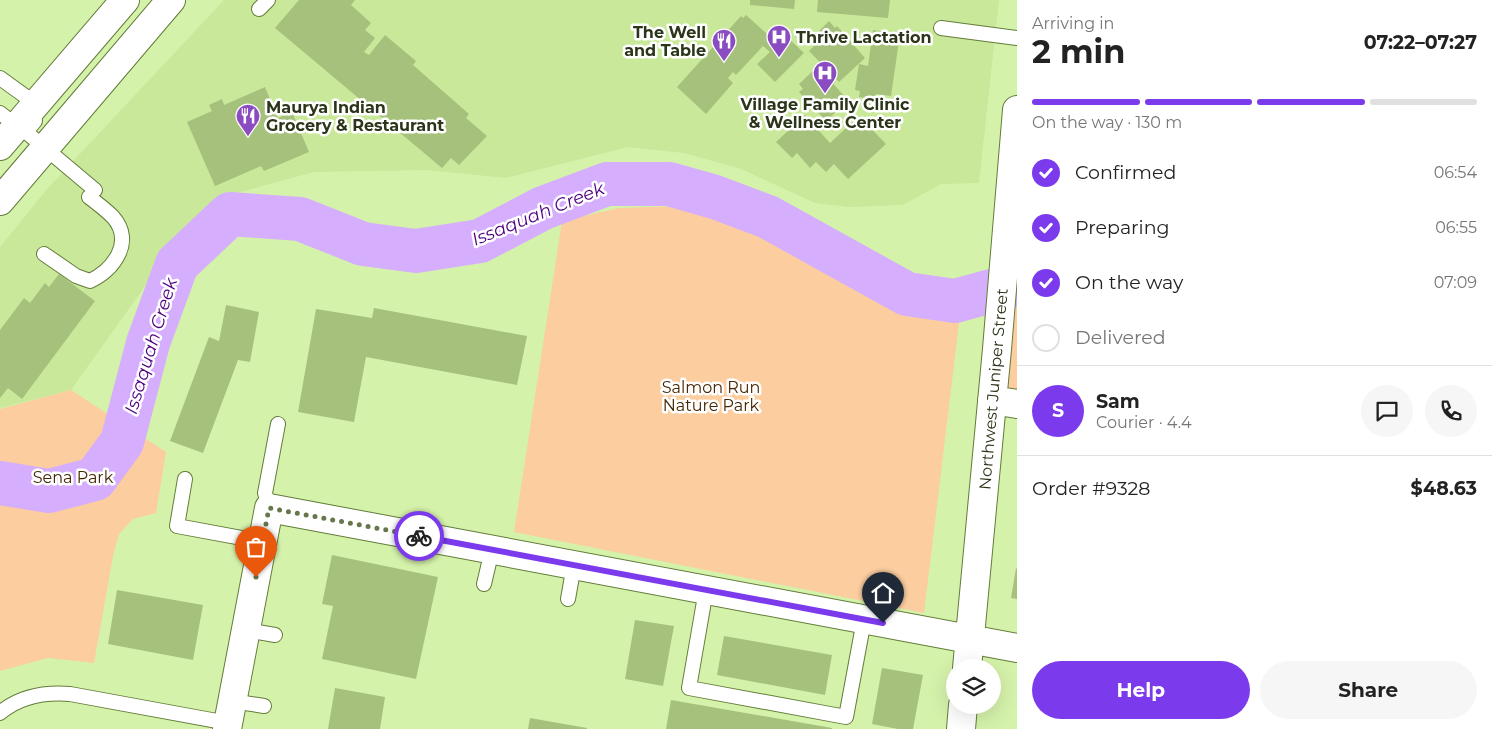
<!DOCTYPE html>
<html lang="en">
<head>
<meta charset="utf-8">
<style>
	:root { --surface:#fff; --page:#f6f6f6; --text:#222; --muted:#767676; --line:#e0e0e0; --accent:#7c3aed }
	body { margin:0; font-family:Montserrat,sans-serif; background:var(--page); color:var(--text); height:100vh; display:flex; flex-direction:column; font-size:19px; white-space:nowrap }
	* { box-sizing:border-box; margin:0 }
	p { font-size:16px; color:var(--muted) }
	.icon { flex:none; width:28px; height:28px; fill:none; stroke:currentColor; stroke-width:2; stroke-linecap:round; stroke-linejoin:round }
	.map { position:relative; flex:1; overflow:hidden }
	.side { display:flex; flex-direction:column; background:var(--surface); width:475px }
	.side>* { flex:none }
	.buttons { position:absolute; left:946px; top:659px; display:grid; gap:10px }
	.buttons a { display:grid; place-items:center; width:55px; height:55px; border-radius:50%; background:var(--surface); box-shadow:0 5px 20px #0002; font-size:25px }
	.pin { position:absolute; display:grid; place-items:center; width:42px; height:42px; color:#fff; margin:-51px -21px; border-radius:50% 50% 50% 0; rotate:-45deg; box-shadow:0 0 5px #0007 }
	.pin .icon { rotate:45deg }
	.courier { position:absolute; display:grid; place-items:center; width:50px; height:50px; margin:-25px; border:4px solid #7c3aed; border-radius:50%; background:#fff; color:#222; box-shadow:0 1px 6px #0007 }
	.head em { font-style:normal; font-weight:700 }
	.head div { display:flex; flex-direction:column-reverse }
	.head { display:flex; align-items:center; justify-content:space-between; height:85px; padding:0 15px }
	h1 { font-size:32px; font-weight:700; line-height:38px }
	.bar { display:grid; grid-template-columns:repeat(4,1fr); gap:8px 5px; align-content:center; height:60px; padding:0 15px }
	.bar i { height:6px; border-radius:4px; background:var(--line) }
	.bar .on { background:var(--accent) }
	.bar p { grid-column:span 4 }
	.line { display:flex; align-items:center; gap:12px; padding:0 15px; border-top:1px solid var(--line) }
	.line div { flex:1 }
	.round { display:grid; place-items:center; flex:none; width:52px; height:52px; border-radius:26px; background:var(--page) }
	ol { padding:0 15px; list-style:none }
	li { display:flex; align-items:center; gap:15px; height:55px }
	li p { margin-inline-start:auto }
	li .icon { padding:5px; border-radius:50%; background:var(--accent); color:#fff; stroke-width:4 }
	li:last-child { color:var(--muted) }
	li i { width:28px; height:28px; border:2px solid var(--line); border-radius:50% }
	.cta { display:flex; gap:10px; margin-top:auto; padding:10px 15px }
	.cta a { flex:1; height:58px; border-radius:30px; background:var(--accent); color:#fff; font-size:20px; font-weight:700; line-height:58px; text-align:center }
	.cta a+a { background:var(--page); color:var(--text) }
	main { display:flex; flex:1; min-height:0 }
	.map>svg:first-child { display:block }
</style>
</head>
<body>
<main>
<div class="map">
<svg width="1017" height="729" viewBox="0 0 1017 729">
	<rect width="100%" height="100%" fill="#d5f2ab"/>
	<path fill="#c9e89a" d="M 224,0 L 999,0 L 979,183 L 941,184 L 903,205 L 849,207 L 815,203 L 741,169 L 684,153 L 628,147 L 506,178 L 427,170 L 314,172 L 226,196 L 158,268 L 71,390 L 0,408 L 0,247 L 48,188 Z"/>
	<path fill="#fbcd9f" d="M 684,206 L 759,227 L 897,304 L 960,315 L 924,613 L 514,532 L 562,221 L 619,208 Z
		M 1017,295 L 1017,390 L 1004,388 L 1013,296 Z
		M 71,390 L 166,452 L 156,513 L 133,519 L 119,534 L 113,556 L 94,663 L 48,658 L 0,671 L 0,409 Z"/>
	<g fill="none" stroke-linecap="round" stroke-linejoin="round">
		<path stroke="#d5aefe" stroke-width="44" d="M 0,483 L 49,491 L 95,479 L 122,442 L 148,343 L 177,264 L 230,214 L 300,219 L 363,244 L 416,251 L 480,241 L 543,208 L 607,184 L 669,184 L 715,197 L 768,217 L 907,294 L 955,301 L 1017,284"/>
	</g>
	<path fill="#a6c17c" d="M 299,0 L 355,0 L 351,5 L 371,23 L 365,30 L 375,38 L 364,52 L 369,55 L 385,35 L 416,61 L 413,65 L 469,114 L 466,118 L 487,136 L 459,165 L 451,158 L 442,168 L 275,28 Z
		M 750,0 L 795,0 L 794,9 L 750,5 Z
		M 818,0 L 890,0 L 888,18 L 817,12 Z
		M 746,15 L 778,44 L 785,35 L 804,53 L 775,82 L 757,64 L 770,52 L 763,46 L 736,75 L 733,72 L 728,78 L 733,83 L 706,114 L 677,87 L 741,16 L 743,18 Z
		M 829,21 L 835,28 L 837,26 L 865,58 L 839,82 L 809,51 L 819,41 L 814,36 Z
		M 873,30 L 900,34 L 891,96 L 876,94 L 876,100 L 859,97 L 860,91 L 855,90 L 859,64 L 868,66 Z
		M 816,68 L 820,72 L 822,71 L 845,97 L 834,107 L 837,111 L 826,121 L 799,92 L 803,89 L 799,84 Z
		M 265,87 L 278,118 L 292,112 L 309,152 L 264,171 L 261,166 L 215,186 L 187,122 L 212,111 L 209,105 L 222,99 L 224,105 Z
		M 805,115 L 830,143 L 859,116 L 886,144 L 848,179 L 834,164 L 826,172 L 816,162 L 810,168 L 797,153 L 792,158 L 776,142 Z
		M 59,274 L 95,301 L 22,399 L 8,388 L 0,398 L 0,330 L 24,298 L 30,303 L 45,283 L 49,287 Z
		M 226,305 L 259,312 L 250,362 L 238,360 L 203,453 L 170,441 L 209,337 L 219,341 Z
		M 374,308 L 527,336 L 517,385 L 366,357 L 354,422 L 298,412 L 316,309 L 372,318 Z
		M 332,555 L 438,577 L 416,679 L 322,659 L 333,606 L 322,604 Z
		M 1016,568 L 1017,569 L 1017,599 L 1011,598 Z
		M 117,590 L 203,605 L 193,660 L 108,644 Z
		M 635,620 L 674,626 L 663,686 L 625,679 Z
		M 724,636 L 832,655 L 825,695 L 717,675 Z
		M 882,668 L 923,675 L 913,729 L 898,729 L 872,724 Z
		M 335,688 L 385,697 L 380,729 L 328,729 Z
		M 671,700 L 832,728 L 832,729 L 666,729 Z
		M 530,718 L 587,728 L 587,729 L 528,729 Z"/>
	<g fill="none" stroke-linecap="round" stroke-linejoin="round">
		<defs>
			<path id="service" d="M 259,9 L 268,0
				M 941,28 L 1017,38
				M 0,78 L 36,104
				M 0,113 L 17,126
				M 35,121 L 26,132 L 95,190
				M 44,254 L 76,276 L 90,281 C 113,270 135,242 113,217 C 106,210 97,203 89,197
				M 185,479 L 177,526 L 263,542
				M 269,508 L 265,493 L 278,424
				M 484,584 L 492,550
				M 706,590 L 689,688 L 846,717 L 864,620
				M 568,599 L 574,565
				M 246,630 L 275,635
				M 232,701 L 264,706
				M 0,713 C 20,696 44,692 70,694 L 228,723"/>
			<path id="minor" d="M 992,400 L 1017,404
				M 967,668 L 997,349 L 1017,110
				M 227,729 L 269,508 L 1017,648
				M 961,729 L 963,705"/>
			<path id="tertiary" d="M 0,146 L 125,0
				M 0,201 L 171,0"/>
		</defs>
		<use href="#service" stroke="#637c39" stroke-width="16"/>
		<use href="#minor" stroke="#637c39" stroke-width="30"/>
		<use href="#tertiary" stroke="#637c39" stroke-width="30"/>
		<use href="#service" stroke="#fff" stroke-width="14"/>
		<use href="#minor" stroke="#fff" stroke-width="28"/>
		<use href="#tertiary" stroke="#fff" stroke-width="28"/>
	</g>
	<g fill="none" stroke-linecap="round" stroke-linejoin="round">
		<path stroke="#66774c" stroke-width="5" stroke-dasharray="0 9" d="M 256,577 L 269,508 L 419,536"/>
		<path stroke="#7c3aed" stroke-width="6" d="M 419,536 L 883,623"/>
	</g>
	<defs>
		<symbol id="hospital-pin" viewBox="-11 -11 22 30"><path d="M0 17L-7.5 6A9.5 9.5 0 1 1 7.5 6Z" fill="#8b4cc1" stroke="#fff"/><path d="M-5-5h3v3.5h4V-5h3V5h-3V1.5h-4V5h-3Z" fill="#fff"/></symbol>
		<symbol id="restaurant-pin" viewBox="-11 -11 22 30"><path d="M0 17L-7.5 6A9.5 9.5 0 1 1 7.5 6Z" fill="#8b4cc1" stroke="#fff"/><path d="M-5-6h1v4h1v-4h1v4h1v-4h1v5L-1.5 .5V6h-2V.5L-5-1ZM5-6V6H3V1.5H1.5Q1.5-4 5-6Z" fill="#fff"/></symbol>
	</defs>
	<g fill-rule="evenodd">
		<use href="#hospital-pin" x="765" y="23" width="28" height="38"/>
		<use href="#restaurant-pin" x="710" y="27" width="28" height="38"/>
		<use href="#hospital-pin" x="811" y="59" width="28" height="38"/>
		<use href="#restaurant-pin" x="234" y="102" width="28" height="38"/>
	</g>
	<g text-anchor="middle" stroke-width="5" stroke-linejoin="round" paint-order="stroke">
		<g font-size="16" font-weight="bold" fill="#2b3519" stroke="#fff" text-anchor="start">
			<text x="706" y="38" text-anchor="end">The Well<tspan x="706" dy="18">and Table</tspan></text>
			<text x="796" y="43">Thrive Lactation</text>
			<text x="825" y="110" text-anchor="middle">Village Family Clinic<tspan x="825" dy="18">&amp; Wellness Center</tspan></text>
			<text x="266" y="113">Maurya Indian<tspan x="266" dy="18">Grocery &amp; Restaurant</tspan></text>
		</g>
		<g font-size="16" fill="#462600" stroke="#fff">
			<text x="711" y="393">Salmon Run<tspan x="711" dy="18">Nature Park</tspan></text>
			<text x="73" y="483">Sena Park</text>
		</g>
		<g font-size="16" fill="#2b3519" stroke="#fff">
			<text transform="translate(993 389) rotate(-85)" y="6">Northwest Juniper Street</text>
		</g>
		<g font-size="18" font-style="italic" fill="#50007e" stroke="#fff">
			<text transform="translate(538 214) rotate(-22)" y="6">Issaquah Creek</text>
			<text transform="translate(151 346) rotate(-73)" y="6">Issaquah Creek</text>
		</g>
	</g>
</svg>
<div class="buttons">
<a><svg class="icon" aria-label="layers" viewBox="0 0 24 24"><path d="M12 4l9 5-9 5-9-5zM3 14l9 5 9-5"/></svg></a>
</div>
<div class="pin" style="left:256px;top:577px;background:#ea580c"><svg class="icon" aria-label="bag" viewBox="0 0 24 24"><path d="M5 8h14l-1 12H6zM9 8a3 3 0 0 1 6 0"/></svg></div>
<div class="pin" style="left:883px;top:623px;background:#1f2937"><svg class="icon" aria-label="home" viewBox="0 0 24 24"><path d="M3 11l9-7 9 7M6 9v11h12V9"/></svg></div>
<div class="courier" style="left:419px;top:536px"><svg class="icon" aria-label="bike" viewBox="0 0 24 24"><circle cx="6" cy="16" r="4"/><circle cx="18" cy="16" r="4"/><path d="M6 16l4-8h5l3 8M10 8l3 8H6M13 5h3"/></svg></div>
</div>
<section class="side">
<div class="head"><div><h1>2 min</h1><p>Arriving in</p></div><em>07:22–07:27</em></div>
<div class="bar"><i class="on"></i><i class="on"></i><i class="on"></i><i></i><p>On the way · 130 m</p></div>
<ol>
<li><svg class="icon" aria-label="check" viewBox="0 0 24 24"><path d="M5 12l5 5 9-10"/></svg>Confirmed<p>06:54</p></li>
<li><svg class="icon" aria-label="check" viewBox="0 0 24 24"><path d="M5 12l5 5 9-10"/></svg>Preparing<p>06:55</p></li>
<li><svg class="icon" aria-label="check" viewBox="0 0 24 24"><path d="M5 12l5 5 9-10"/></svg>On the way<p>07:09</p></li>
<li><i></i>Delivered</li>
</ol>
<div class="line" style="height:90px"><b class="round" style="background:var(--accent);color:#fff">S</b><div><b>Sam</b><p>Courier · 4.4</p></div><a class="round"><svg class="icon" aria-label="chat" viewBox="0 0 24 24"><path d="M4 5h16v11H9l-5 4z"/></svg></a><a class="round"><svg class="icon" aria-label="phone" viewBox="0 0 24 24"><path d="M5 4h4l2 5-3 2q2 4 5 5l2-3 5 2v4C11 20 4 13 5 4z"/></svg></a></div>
<div class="line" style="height:65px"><div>Order #9328</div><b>$48.63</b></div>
<div class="cta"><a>Help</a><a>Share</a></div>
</section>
</main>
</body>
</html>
